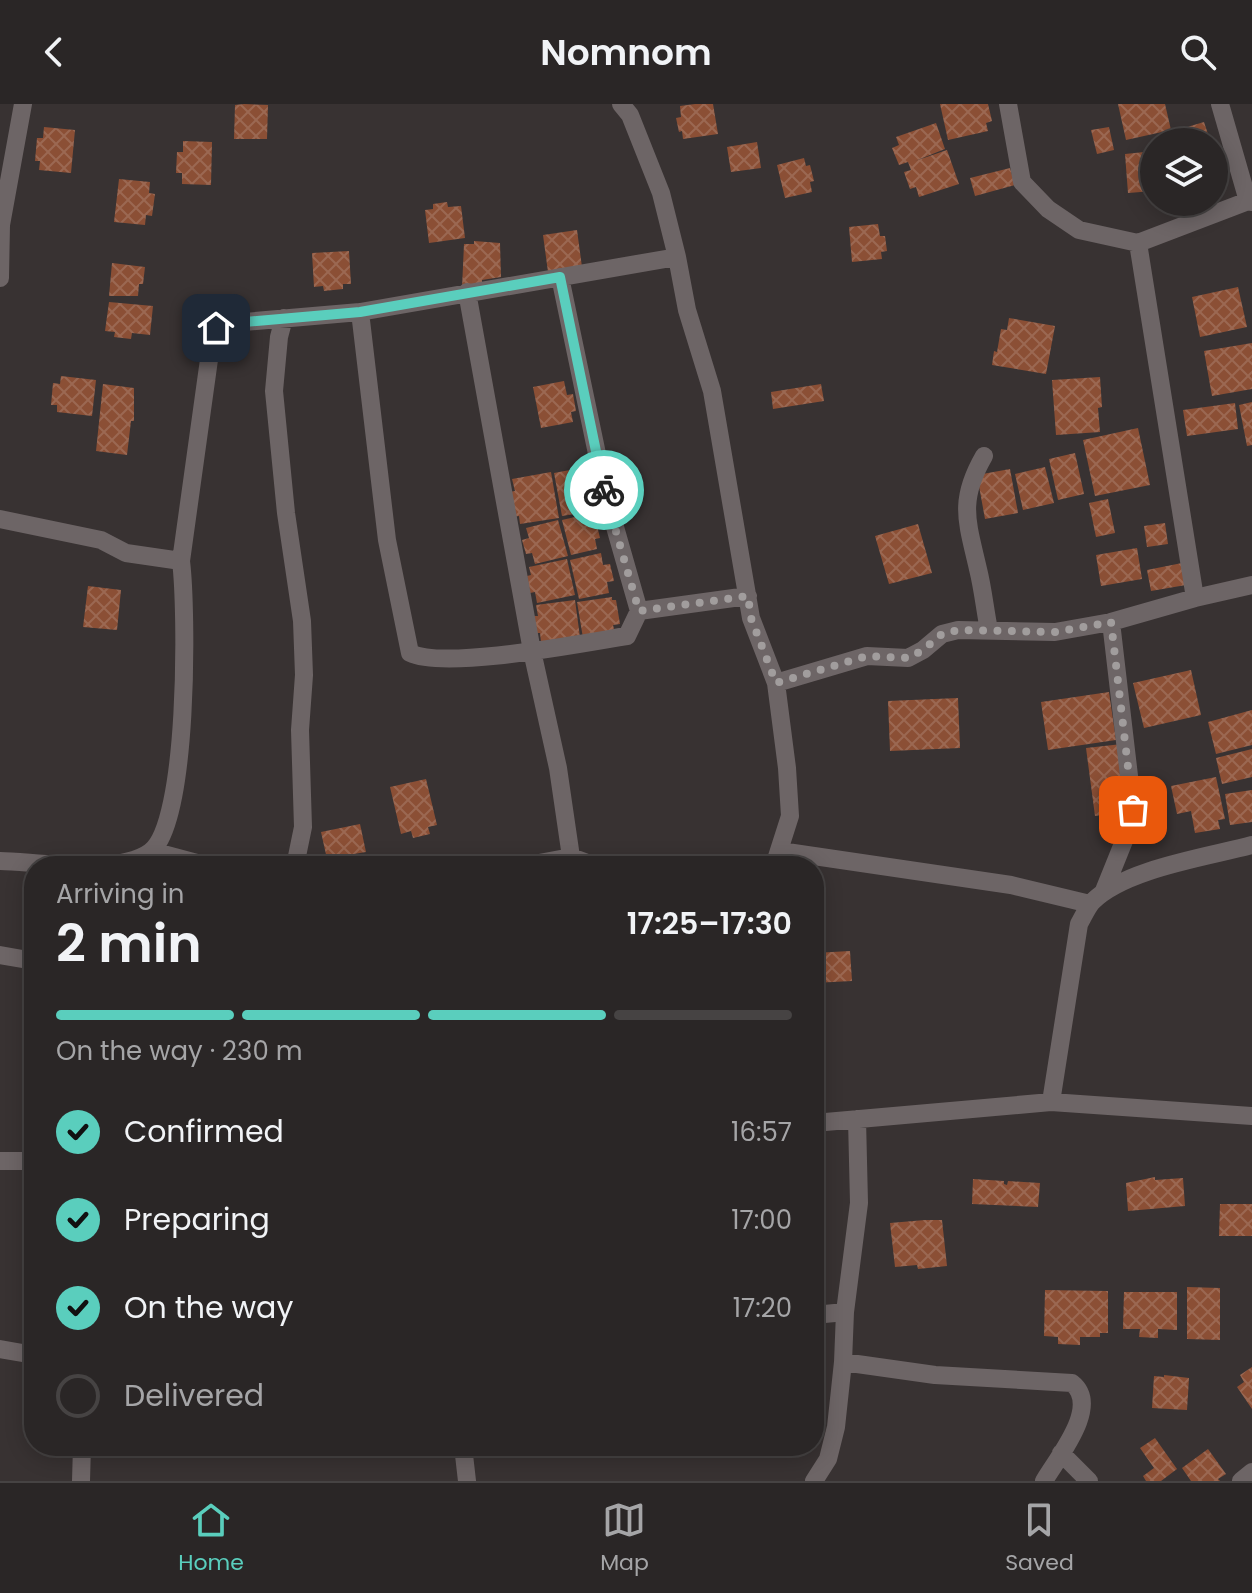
<!DOCTYPE html>
<html lang="en">
<head>
<meta charset="utf-8">
<style>
	:root { --surface:#2a2626; --page:#363232; --text:#f1f3f6; --muted:#a5a5a7; --line:#464343; --accent:#5acebd }
	body { margin:0; font-family:Poppins,sans-serif; background:var(--page); color:var(--text); height:100vh; display:flex; flex-direction:column; font-size:30px; white-space:nowrap }
	* { box-sizing:border-box; margin:0 }
	p { font-size:26px; color:var(--muted) }
	.icon { flex:none; width:44px; height:44px; fill:none; stroke:currentColor; stroke-width:2; stroke-linecap:round; stroke-linejoin:round }
	.map { position:relative; flex:1; overflow:hidden }
	.sheet { position:absolute; left:24px; top:752px; width:800px; height:600px; display:flex; flex-direction:column; background:var(--surface); border-radius:32px; box-shadow:0 4px 20px #0003,0 0 0 2px var(--line) }
	.sheet>* { flex:none }
	.controls { position:absolute; left:1140px; top:24px; display:grid; gap:16px }
	.controls a { display:grid; place-items:center; width:88px; height:88px; border-radius:50%; background:var(--surface); box-shadow:0 4px 20px #0003,0 0 0 2px var(--line); font-size:40px }
	.pin { position:absolute; display:grid; place-items:center; width:68px; height:68px; color:#fff; margin:-34px; border-radius:16px; box-shadow:0 4px 12px #0006 }
	.courier { position:absolute; display:grid; place-items:center; width:80px; height:80px; margin:-40px; border:6px solid #5acebd; border-radius:50%; background:#fff; color:#222; box-shadow:0 2px 10px #0007 }
	.headline em { font-style:normal; font-weight:600 }
	.headline div { display:flex; flex-direction:column-reverse }
	.headline { display:flex; align-items:center; justify-content:space-between; height:136px; padding:0 32px }
	h1 { font-size:52px; font-weight:600; line-height:60px }
	.bar { display:grid; grid-template-columns:repeat(4,1fr); gap:12px 8px; align-content:center; height:96px; padding:0 32px }
	.bar i { height:10px; border-radius:6px; background:var(--line) }
	.bar .on { background:var(--accent) }
	.bar p { grid-column:span 4 }
	ol { padding:0 32px; list-style:none }
	li { display:flex; align-items:center; gap:24px; height:88px }
	li p { margin-inline-start:auto }
	li .icon { padding:8px; border-radius:50%; background:var(--accent); color:#111; stroke-width:4 }
	li:last-child { color:var(--muted) }
	li i { width:44px; height:44px; border:4px solid var(--line); border-radius:50% }
	header { display:flex; justify-content:space-between; align-items:center; height:104px; padding:0 32px; background:var(--surface); font-size:36px; font-weight:600 }
	.tabs { display:flex; justify-content:space-around; align-items:center; height:112px; border-top:2px solid var(--line); background:var(--surface); font-size:22px; color:var(--muted) }
	.tabs a { display:grid; justify-items:center; gap:4px }
	.tabs .on { color:var(--accent) }
	.map>svg:first-child { display:block }
</style>
</head>
<body>
<header><svg class="icon" aria-label="back" viewBox="0 0 24 24"><path d="M15 5l-7 7 7 7"/></svg>Nomnom<svg class="icon" aria-label="search" viewBox="0 0 24 24"><circle cx="10" cy="10" r="6"/><path d="M15 15l6 6"/></svg></header>
<div class="map">
<svg width="1252" height="1377" viewBox="0 0 1252 1377">
	<defs>
		<pattern id="building-cross-hatch" width="8" height="8" patternUnits="userSpaceOnUse" patternTransform="scale(2)"><rect width="8" height="8" fill="#8b4f35"/><path d="M0 0l8 8M0 8l8-8" fill="none" stroke="#9b6852"/></pattern>
	</defs>
	<rect width="100%" height="100%" fill="#383232"/>
	<path fill="url(#building-cross-hatch)" d="M 244,0 L 268,1 L 267,35 L 234,35 L 235,1 Z
		M 695,0 L 713,0 L 718,30 L 683,35 L 682,27 L 679,28 L 676,14 L 681,13 L 680,2 Z
		M 940,0 L 988,0 L 992,17 L 986,19 L 988,27 L 948,36 Z
		M 1118,0 L 1165,0 L 1171,26 L 1126,36 Z
		M 1204,18 L 1210,36 L 1181,38 L 1177,26 Z
		M 936,19 L 945,45 L 915,57 L 947,46 L 959,80 L 919,93 L 916,83 L 910,85 L 904,68 L 911,66 L 908,58 L 899,61 L 892,44 L 899,41 L 896,33 Z
		M 44,23 L 75,26 L 71,69 L 39,66 L 40,57 L 35,57 L 37,34 L 43,34 Z
		M 1109,23 L 1114,46 L 1097,50 L 1091,26 Z
		M 183,37 L 212,38 L 211,81 L 182,80 L 182,69 L 176,69 L 177,48 L 183,48 Z
		M 757,38 L 761,64 L 731,68 L 727,43 Z
		M 1154,47 L 1154,87 L 1128,89 L 1125,50 Z
		M 804,54 L 806,62 L 810,61 L 814,77 L 810,78 L 812,88 L 785,94 L 777,61 Z
		M 1010,64 L 1015,81 L 975,92 L 970,74 Z
		M 119,75 L 150,78 L 149,89 L 155,90 L 152,112 L 146,111 L 145,121 L 114,118 Z
		M 447,98 L 448,103 L 461,102 L 465,134 L 429,139 L 425,106 L 433,105 L 433,100 Z
		M 878,120 L 880,132 L 885,132 L 887,147 L 881,148 L 882,155 L 852,158 L 849,123 Z
		M 577,126 L 582,163 L 548,168 L 543,131 Z
		M 474,137 L 500,139 L 501,173 L 482,176 L 482,183 L 462,184 L 464,140 L 474,140 Z
		M 349,147 L 351,180 L 343,180 L 343,185 L 324,187 L 323,182 L 314,183 L 312,149 Z
		M 112,159 L 145,163 L 143,180 L 139,180 L 138,192 L 109,192 Z
		M 1238,183 L 1247,223 L 1200,233 L 1192,193 Z
		M 109,198 L 153,202 L 150,231 L 132,229 L 131,235 L 114,233 L 115,228 L 105,227 Z
		M 1009,214 L 1055,222 L 1046,270 L 992,261 L 994,247 L 997,248 L 1001,225 L 1007,226 Z
		M 1252,239 L 1252,285 L 1212,292 L 1204,247 Z
		M 61,272 L 96,276 L 92,312 L 57,308 L 57,301 L 51,301 L 53,279 L 60,280 Z
		M 1100,273 L 1102,303 L 1098,304 L 1100,328 L 1056,331 L 1052,276 Z
		M 564,277 L 567,291 L 573,290 L 576,307 L 571,308 L 573,318 L 541,324 L 533,283 Z
		M 103,280 L 134,284 L 134,317 L 131,317 L 127,351 L 96,347 Z
		M 821,280 L 824,297 L 773,305 L 771,288 Z
		M 1252,298 L 1252,341 L 1247,342 L 1239,301 Z
		M 1235,299 L 1238,325 L 1187,332 L 1183,306 Z
		M 1138,324 L 1150,381 L 1095,392 L 1083,336 Z
		M 1075,349 L 1084,390 L 1058,396 L 1049,355 Z
		M 586,363 L 587,367 L 591,366 L 597,397 L 592,398 L 594,407 L 562,412 L 554,369 Z
		M 1045,363 L 1054,399 L 1023,406 L 1015,370 Z
		M 1010,365 L 1018,409 L 985,415 L 977,371 Z
		M 551,368 L 559,414 L 520,420 L 519,412 L 513,413 L 509,388 L 515,387 L 512,375 Z
		M 1108,395 L 1115,429 L 1096,433 L 1089,399 Z
		M 588,410 L 591,419 L 596,417 L 600,434 L 595,435 L 597,445 L 571,451 L 562,416 Z
		M 558,416 L 568,452 L 535,460 L 532,449 L 526,450 L 522,436 L 529,434 L 526,424 Z
		M 1165,419 L 1168,440 L 1147,443 L 1144,422 Z
		M 918,420 L 932,469 L 889,480 L 875,432 Z
		M 1137,444 L 1142,475 L 1101,482 L 1096,451 Z
		M 601,449 L 603,461 L 610,460 L 614,477 L 607,478 L 609,489 L 579,495 L 570,456 Z
		M 567,455 L 575,491 L 537,499 L 535,488 L 530,489 L 527,472 L 531,471 L 529,463 Z
		M 1182,459 L 1186,481 L 1151,487 L 1147,466 Z
		M 88,482 L 121,486 L 117,526 L 83,523 Z
		M 612,493 L 612,496 L 616,496 L 620,520 L 613,521 L 615,529 L 583,534 L 577,498 Z
		M 575,496 L 580,533 L 541,538 L 540,529 L 536,529 L 534,512 L 538,512 L 536,501 Z
		M 1191,566 L 1201,611 L 1144,624 L 1133,579 Z
		M 1109,588 L 1116,636 L 1048,646 L 1041,598 Z
		M 958,594 L 960,644 L 890,647 L 888,597 Z
		M 1252,606 L 1252,641 L 1216,650 L 1208,618 Z
		M 1122,640 L 1131,708 L 1095,712 L 1086,644 Z
		M 1252,645 L 1252,673 L 1222,680 L 1216,654 Z
		M 1216,673 L 1225,715 L 1218,716 L 1220,725 L 1195,729 L 1191,707 L 1177,710 L 1171,682 Z
		M 426,675 L 437,721 L 428,723 L 430,730 L 413,734 L 411,727 L 401,730 L 390,683 Z
		M 1252,686 L 1252,718 L 1230,721 L 1225,690 Z
		M 360,720 L 366,748 L 354,750 L 355,754 L 337,758 L 336,753 L 327,755 L 321,728 Z
		M 850,847 L 852,877 L 814,879 L 814,849 Z
		M 1155,1073 L 1155,1076 L 1183,1074 L 1185,1102 L 1128,1107 L 1126,1079 Z
		M 973,1075 L 1004,1077 L 1004,1080 L 1007,1081 L 1008,1077 L 1040,1079 L 1038,1103 L 972,1100 Z
		M 1220,1100 L 1252,1100 L 1252,1132 L 1219,1132 Z
		M 925,1116 L 942,1116 L 947,1162 L 918,1165 L 917,1161 L 895,1163 L 890,1119 Z
		M 1187,1183 L 1220,1184 L 1220,1236 L 1187,1235 Z
		M 1045,1186 L 1108,1187 L 1108,1229 L 1100,1229 L 1100,1233 L 1080,1233 L 1080,1241 L 1058,1240 L 1058,1233 L 1044,1232 Z
		M 1124,1188 L 1177,1188 L 1177,1226 L 1158,1225 L 1158,1234 L 1139,1233 L 1140,1225 L 1123,1225 Z
		M 1252,1263 L 1252,1305 L 1237,1283 L 1244,1278 L 1240,1271 Z
		M 1164,1271 L 1189,1274 L 1187,1306 L 1152,1304 L 1154,1272 L 1164,1273 Z
		M 1155,1334 L 1177,1365 L 1161,1377 L 1146,1377 L 1143,1372 L 1154,1364 L 1140,1344 Z
		M 1208,1345 L 1226,1370 L 1218,1375 L 1220,1377 L 1191,1377 L 1182,1364 Z"/>
	<g fill="none" stroke-linecap="round" stroke-linejoin="round">
		<path stroke="#6d6566" stroke-width="18" d="M 621,0 L 630,11 L 661,89 L 677,153 L 687,206 L 712,287 L 751,514 L 776,579 L 787,664 L 790,712 L 774,762
			M 1008,0 L 1022,78 L 1048,105 L 1079,126 L 1138,139 L 1248,97
			M 1220,0 L 1248,97 L 1252,98
			M 1138,139 L 1195,494
			M 560,173 L 605,388 L 639,507 L 748,492
			M 0,174 L 1,121 L 23,0
			M 467,188 L 532,547 L 558,664 L 571,753
			M 360,208 L 387,436 L 410,549 C 445,566 583,539 627,532 L 639,507
			M 284,214 L 279,233 L 274,287 L 286,409 L 302,517 L 304,571 L 300,626 L 303,723 L 295,762
			M 984,352 C 958,397 967,417 978,465 C 983,485 985,506 989,526
			M 0,415 L 101,436 L 126,449 L 181,457 C 187,506 189,720 150,748 C 119,771 38,758 0,757
			M 181,457 L 212,234 L 216,224 L 221,220 L 360,208 L 677,153
			M 776,579 L 867,552 L 908,554 L 923,546 L 942,530 L 958,526 L 1055,528 L 1111,518
			M 152,747 L 208,762
			M 780,747 L 1011,781 L 1090,800
			M 409,762 L 431,759 L 504,762
			M 523,762 L 571,753 L 595,762
			M 1103,789 L 1130,722 L 1133,706 L 1111,518 L 1195,494 L 1252,481
			M 0,851 L 34,857
			M 1051,998 L 1252,1012
			M 857,1015 L 859,1099 L 845,1208 L 843,1258 L 935,1271 L 1072,1279 C 1101,1302 1058,1353 1044,1377
			M 814,1019 L 1051,998 L 1079,820 C 1083,813 1087,804 1092,798 C 1124,765 1207,753 1252,741
			M 0,1057 L 34,1057
			M 814,1211 L 845,1208
			M 0,1245 L 34,1251
			M 463,1342 L 467,1377
			M 1061,1349 L 1089,1377
			M 81,1377 L 82,1342
			M 814,1377 L 828,1355 L 836,1323 L 843,1258
			M 1241,1377 L 1252,1368"/>
	</g>
	<g fill="none" stroke-linecap="round" stroke-linejoin="round">
		<path stroke="#a19d9d" stroke-width="8" stroke-dasharray="0 14.4" d="M 604,386 L 639,507 L 748,492 L 751,514 L 776,579 L 867,552 L 908,554 L 923,546 L 942,530 L 958,526 L 1055,528 L 1111,518 L 1133,706"/>
		<path stroke="#5acebd" stroke-width="10" d="M 216,224 L 221,220 L 360,208 L 560,173 L 604,386"/>
	</g>
</svg>
<div class="controls">
<a><svg class="icon" aria-label="layers" viewBox="0 0 24 24"><path d="M12 4l9 5-9 5-9-5zM3 14l9 5 9-5"/></svg></a>
</div>
<div class="pin" style="left:1133px;top:706px;background:#ea580c"><svg class="icon" aria-label="bag" viewBox="0 0 24 24"><path d="M5 8h14l-1 12H6zM9 8a3 3 0 0 1 6 0"/></svg></div>
<div class="pin" style="left:216px;top:224px;background:#1f2937"><svg class="icon" aria-label="home" viewBox="0 0 24 24"><path d="M3 11l9-7 9 7M6 9v11h12V9"/></svg></div>
<div class="courier" style="left:604px;top:386px"><svg class="icon" aria-label="bike" viewBox="0 0 24 24"><circle cx="6" cy="16" r="4"/><circle cx="18" cy="16" r="4"/><path d="M6 16l4-8h5l3 8M10 8l3 8H6M13 5h3"/></svg></div>
<section class="sheet">
<div class="headline"><div><h1>2 min</h1><p>Arriving in</p></div><em>17:25–17:30</em></div>
<div class="bar"><i class="on"></i><i class="on"></i><i class="on"></i><i></i><p>On the way · 230 m</p></div>
<ol>
<li><svg class="icon" aria-label="check" viewBox="0 0 24 24"><path d="M5 12l5 5 9-10"/></svg>Confirmed<p>16:57</p></li>
<li><svg class="icon" aria-label="check" viewBox="0 0 24 24"><path d="M5 12l5 5 9-10"/></svg>Preparing<p>17:00</p></li>
<li><svg class="icon" aria-label="check" viewBox="0 0 24 24"><path d="M5 12l5 5 9-10"/></svg>On the way<p>17:20</p></li>
<li><i></i>Delivered</li>
</ol>
</section>
</div>
<nav class="tabs">
<a class="on"><svg class="icon" aria-label="home" viewBox="0 0 24 24"><path d="M3 11l9-7 9 7M6 9v11h12V9"/></svg>Home</a>
<a><svg class="icon" aria-label="map" viewBox="0 0 24 24"><path d="M3 6l6-2 6 2 6-2v14l-6 2-6-2-6 2zM9 4v14M15 6v14"/></svg>Map</a>
<a><svg class="icon" aria-label="saved" viewBox="0 0 24 24"><path d="M7 4h10v16l-5-4-5 4z"/></svg>Saved</a>
</nav>
</body>
</html>
